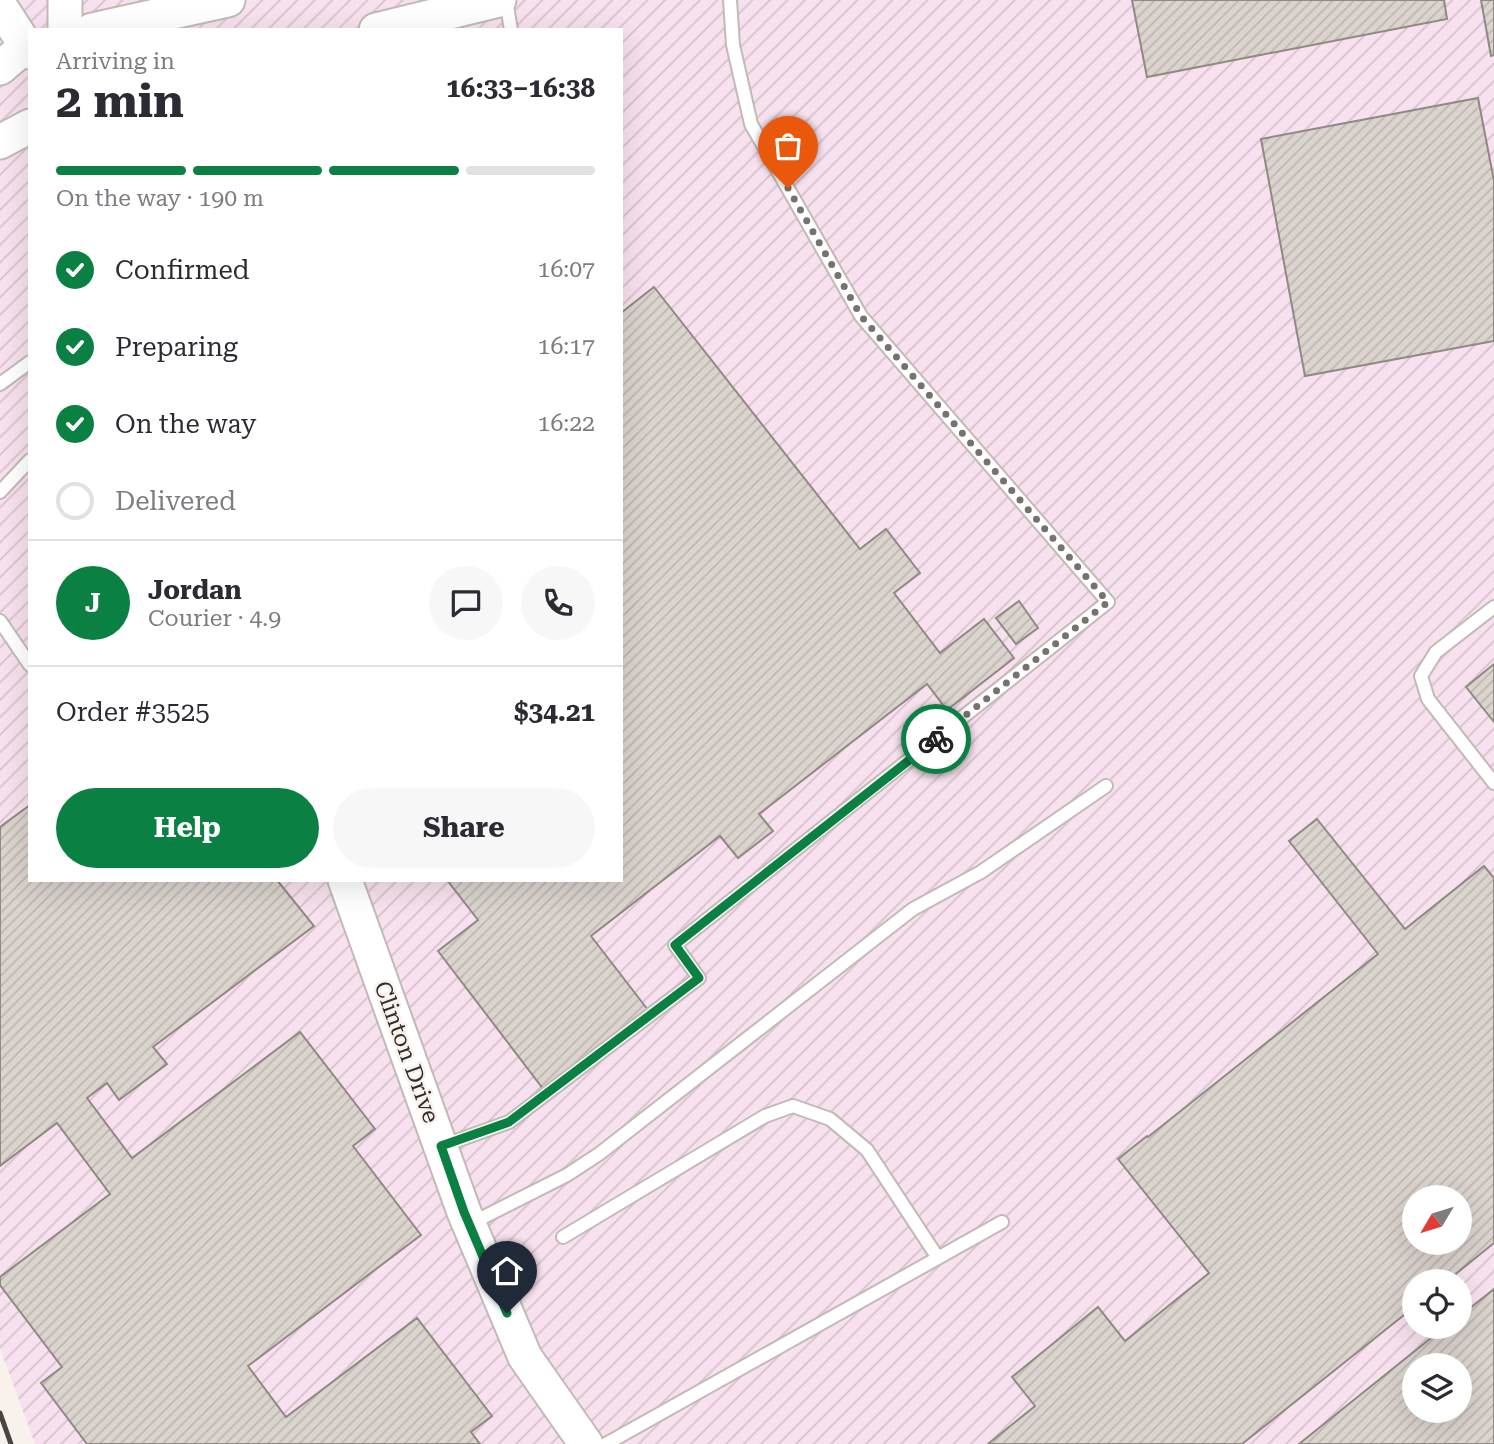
<!DOCTYPE html>
<html lang="en">
<head>
<meta charset="utf-8">
<style>
	:root { --surface:#fff; --page:#f7f7f7; --text:#2b2b33; --muted:#7c7c81; --line:#e1e1e2; --accent:#0b8043 }
	body { margin:0; font-family:"Roboto Serif",serif; background:var(--page); color:var(--text); height:100vh; display:flex; flex-direction:column; font-size:26px; white-space:nowrap }
	* { box-sizing:border-box; margin:0 }
	p { font-size:23px; color:var(--muted) }
	.icon { flex:none; width:38px; height:38px; fill:none; stroke:currentColor; stroke-width:2; stroke-linecap:round; stroke-linejoin:round }
	.map { position:relative; flex:1; overflow:hidden }
	.panel { position:absolute; left:28px; top:28px; width:595px; height:854px; display:flex; flex-direction:column; background:var(--surface); border-radius:0px; box-shadow:0 7px 28px #0002 }
	.panel>* { flex:none }
	.needle { width:46px; rotate:232deg }
	.tools { position:absolute; left:1402px; top:1185px; display:grid; gap:14px }
	.tools a { display:grid; place-items:center; width:70px; height:70px; border-radius:50%; background:var(--surface); box-shadow:0 7px 28px #0002; font-size:35px }
	.pin { position:absolute; display:grid; place-items:center; width:60px; height:60px; color:#fff; margin:-72px -30px; border-radius:50% 50% 50% 0; rotate:-45deg; box-shadow:0 0 7px #0007 }
	.pin .icon { rotate:45deg }
	.courier { position:absolute; display:grid; place-items:center; width:70px; height:70px; margin:-35px; border:5px solid #0b8043; border-radius:50%; background:#fff; color:#222; box-shadow:0 2px 9px #0007 }
	.summary em { font-style:normal; font-weight:700 }
	.summary div { display:flex; flex-direction:column-reverse }
	.summary { display:flex; align-items:center; justify-content:space-between; height:119px; padding:0 28px }
	h1 { font-size:46px; font-weight:700; line-height:52px }
	.bar { display:grid; grid-template-columns:repeat(4,1fr); gap:10px 7px; align-content:center; height:84px; padding:0 28px }
	.bar i { height:9px; border-radius:5px; background:var(--line) }
	.bar .active { background:var(--accent) }
	.bar p { grid-column:span 4 }
	.line { display:flex; align-items:center; gap:18px; padding:0 28px; border-top:2px solid var(--line) }
	.line div { flex:1 }
	.round { display:grid; place-items:center; flex:none; width:74px; height:74px; border-radius:37px; background:var(--page) }
	ol { padding:0 28px; list-style:none }
	li { display:flex; align-items:center; gap:21px; height:77px }
	li p { margin-inline-start:auto }
	li .icon { padding:7px; border-radius:50%; background:var(--accent); color:#fff; stroke-width:4 }
	li:last-child { color:var(--muted) }
	li i { width:38px; height:38px; border:4px solid var(--line); border-radius:50% }
	.cta { display:flex; gap:14px; margin-top:auto; padding:14px 28px }
	.cta a { flex:1; height:80px; border-radius:42px; background:var(--accent); color:#fff; font-size:28px; font-weight:700; line-height:80px; text-align:center }
	.cta a+a { background:var(--page); color:var(--text) }
	.map>svg:first-child { display:block }
</style>
</head>
<body>
<div class="map">
<svg width="1494" height="1444" viewBox="0 0 1494 1444">
	<defs>
		<pattern id="industrial-furrows" width="10" height="10" patternUnits="userSpaceOnUse" patternTransform="scale(1.75)"><rect width="10" height="10" fill="#f8e1ee"/><path d="M-1 1l2-2M0 10L10 0M9 11l2-2" fill="none" stroke="#d5c1cc"/></pattern>
		<pattern id="building-hatch" width="6" height="6" patternUnits="userSpaceOnUse" patternTransform="scale(1.75)"><rect width="6" height="6" fill="#dbd3ce"/><path d="M-1 1l2-2M0 6l6-6M5 7l2-2" fill="none" stroke="#bcb5b1"/></pattern>
	</defs>
	<rect width="100%" height="100%" fill="#f8f1ec"/>
	<path fill="url(#industrial-furrows)" fill-rule="evenodd" d="M 0,0 L 1494,0 L 1494,1444 L 35,1444 L 0,1348 ZM 30,30 L 621,30 L 621,880 L 30,880 ZM 1414,1197 L 1460,1197 L 1460,1242 L 1414,1242 ZM 1414,1281 L 1460,1281 L 1460,1326 L 1414,1326 ZM 1414,1365 L 1460,1365 L 1460,1410 L 1414,1410 Z"/>
	<path fill="url(#building-hatch)" stroke="#908984" stroke-width="2" fill-rule="evenodd" d="M 1132,0 L 1444,0 L 1447,19 L 1147,77 Z
		M 1481,0 L 1494,0 L 1494,55 L 1491,56 Z
		M 1478,98 L 1494,181 L 1494,341 L 1305,376 L 1261,139 Z
		M 654,287 L 860,549 L 886,529 L 920,573 L 894,593 L 940,653 L 984,619 L 1014,658 L 947,710 L 927,684 L 759,814 L 773,831 L 738,858 L 720,836 L 591,936 L 648,1010 L 544,1090 L 438,951 L 478,920 L 447,880 L 621,880 L 621,313 Z
		M 1019,601 L 1038,628 L 1016,644 L 996,618 Z
		M 1494,664 L 1494,722 L 1466,687 Z
		M 30,805 L 30,880 L 277,880 L 314,926 L 153,1047 L 167,1064 L 119,1100 L 107,1083 L 87,1098 L 132,1158 L 300,1032 L 375,1129 L 353,1146 L 421,1235 L 248,1366 L 286,1417 L 417,1318 L 492,1416 L 471,1432 L 480,1444 L 87,1444 L 41,1383 L 62,1367 L 0,1285 L 0,1277 L 110,1194 L 57,1123 L 0,1166 L 0,827 Z
		M 1317,819 L 1405,929 L 1484,866 L 1494,878 L 1494,1243 L 1447,1281 L 1414,1281 L 1414,1307 L 1242,1444 L 988,1444 L 1035,1406 L 1012,1377 L 1098,1307 L 1125,1341 L 1209,1273 L 1118,1159 L 1147,1136 L 1148,1137 L 1378,954 L 1289,841 ZM 1414,1197 L 1460,1197 L 1460,1242 L 1414,1242 Z
		M 1494,1289 L 1494,1444 L 1299,1444 L 1446,1326 L 1460,1326 L 1460,1316 ZM 1414,1365 L 1460,1365 L 1460,1410 L 1414,1410 Z"/>
	<g fill="none" stroke-linecap="round" stroke-linejoin="round">
		<defs>
			<path id="service" d="M 506,0 L 511,30
				M 0,384 L 30,362
				M 0,492 L 30,460
				M 1494,607 L 1436,652 L 1421,676 L 1428,699 L 1494,783
				M 0,621 L 30,665
				M 442,1146 L 509,1122 L 699,978 L 675,945 L 1108,602 L 861,316 L 751,124 L 733,45 L 730,0
				M 470,1224 L 567,1175 L 599,1154 L 913,909 L 981,872 L 1106,786
				M 563,1237 L 765,1116 L 793,1106 L 830,1119 L 867,1150 L 938,1258
				M 606,1444 L 1002,1222"/>
			<path id="secondary" d="M 0,6 L 30,52
				M 65,30 L 65,0
				M 92,30 L 228,0
				M 376,30 L 499,0
				M 0,68 L 26,46 L 30,45
				M 0,142 L 30,126
				M 345,880 L 464,1212 L 525,1357 L 586,1444"/>
		</defs>
		<use href="#service" stroke="#c1bab5" stroke-width="16"/>
		<use href="#secondary" stroke="#c1bab5" stroke-width="37"/>
		<use href="#service" stroke="#fff" stroke-width="12"/>
		<use href="#secondary" stroke="#fff" stroke-width="33"/>
		<path stroke="#484543" stroke-width="5" d="M 0,1413 L 11,1444"/>
	</g>
	<g fill="none" stroke-linecap="round" stroke-linejoin="round">
		<path stroke="#75726f" stroke-width="7" stroke-dasharray="0 12.6" d="M 788,188 L 861,316 L 1108,602 L 936,739"/>
		<path stroke="#0b8043" stroke-width="9" d="M 507,1313 L 464,1212 L 441,1146 L 509,1122 L 699,978 L 675,945 L 936,739"/>
	</g>
	<g text-anchor="middle" stroke-width="5" stroke-linejoin="round" paint-order="stroke">
		<g font-size="23" fill="#2f2d2b" stroke="#f8f1ec">
			<text transform="translate(407 1052) rotate(70)" y="8">Clinton Drive</text>
		</g>
	</g>
</svg>
<div class="tools">
<a><svg class="needle" viewBox="-14 -14 28 28"><path d="M0-13l5 13h-10z" fill="#e53935"/><path d="M0 13l5-13h-10z" fill="#7c7c81"/></svg></a>
<a><svg class="icon" aria-label="locate" viewBox="0 0 24 24"><circle cx="12" cy="12" r="6"/><path d="M12 2v4M12 18v4M2 12h4M18 12h4"/></svg></a>
<a><svg class="icon" aria-label="layers" viewBox="0 0 24 24"><path d="M12 4l9 5-9 5-9-5zM3 14l9 5 9-5"/></svg></a>
</div>
<div class="pin" style="left:788px;top:188px;background:#ea580c"><svg class="icon" aria-label="bag" viewBox="0 0 24 24"><path d="M5 8h14l-1 12H6zM9 8a3 3 0 0 1 6 0"/></svg></div>
<div class="pin" style="left:507px;top:1313px;background:#1f2937"><svg class="icon" aria-label="home" viewBox="0 0 24 24"><path d="M3 11l9-7 9 7M6 9v11h12V9"/></svg></div>
<div class="courier" style="left:936px;top:739px"><svg class="icon" aria-label="bike" viewBox="0 0 24 24"><circle cx="6" cy="16" r="4"/><circle cx="18" cy="16" r="4"/><path d="M6 16l4-8h5l3 8M10 8l3 8H6M13 5h3"/></svg></div>
<section class="panel">
<div class="summary"><div><h1>2 min</h1><p>Arriving in</p></div><em>16:33–16:38</em></div>
<div class="bar"><i class="active"></i><i class="active"></i><i class="active"></i><i></i><p>On the way · 190 m</p></div>
<ol>
<li><svg class="icon" aria-label="check" viewBox="0 0 24 24"><path d="M5 12l5 5 9-10"/></svg>Confirmed<p>16:07</p></li>
<li><svg class="icon" aria-label="check" viewBox="0 0 24 24"><path d="M5 12l5 5 9-10"/></svg>Preparing<p>16:17</p></li>
<li><svg class="icon" aria-label="check" viewBox="0 0 24 24"><path d="M5 12l5 5 9-10"/></svg>On the way<p>16:22</p></li>
<li><i></i>Delivered</li>
</ol>
<div class="line" style="height:126px"><b class="round" style="background:var(--accent);color:#fff">J</b><div><b>Jordan</b><p>Courier · 4.9</p></div><a class="round"><svg class="icon" aria-label="chat" viewBox="0 0 24 24"><path d="M4 5h16v11H9l-5 4z"/></svg></a><a class="round"><svg class="icon" aria-label="phone" viewBox="0 0 24 24"><path d="M5 4h4l2 5-3 2q2 4 5 5l2-3 5 2v4C11 20 4 13 5 4z"/></svg></a></div>
<div class="line" style="height:91px"><div>Order #3525</div><b>$34.21</b></div>
<div class="cta"><a>Help</a><a>Share</a></div>
</section>
</div>
</body>
</html>
